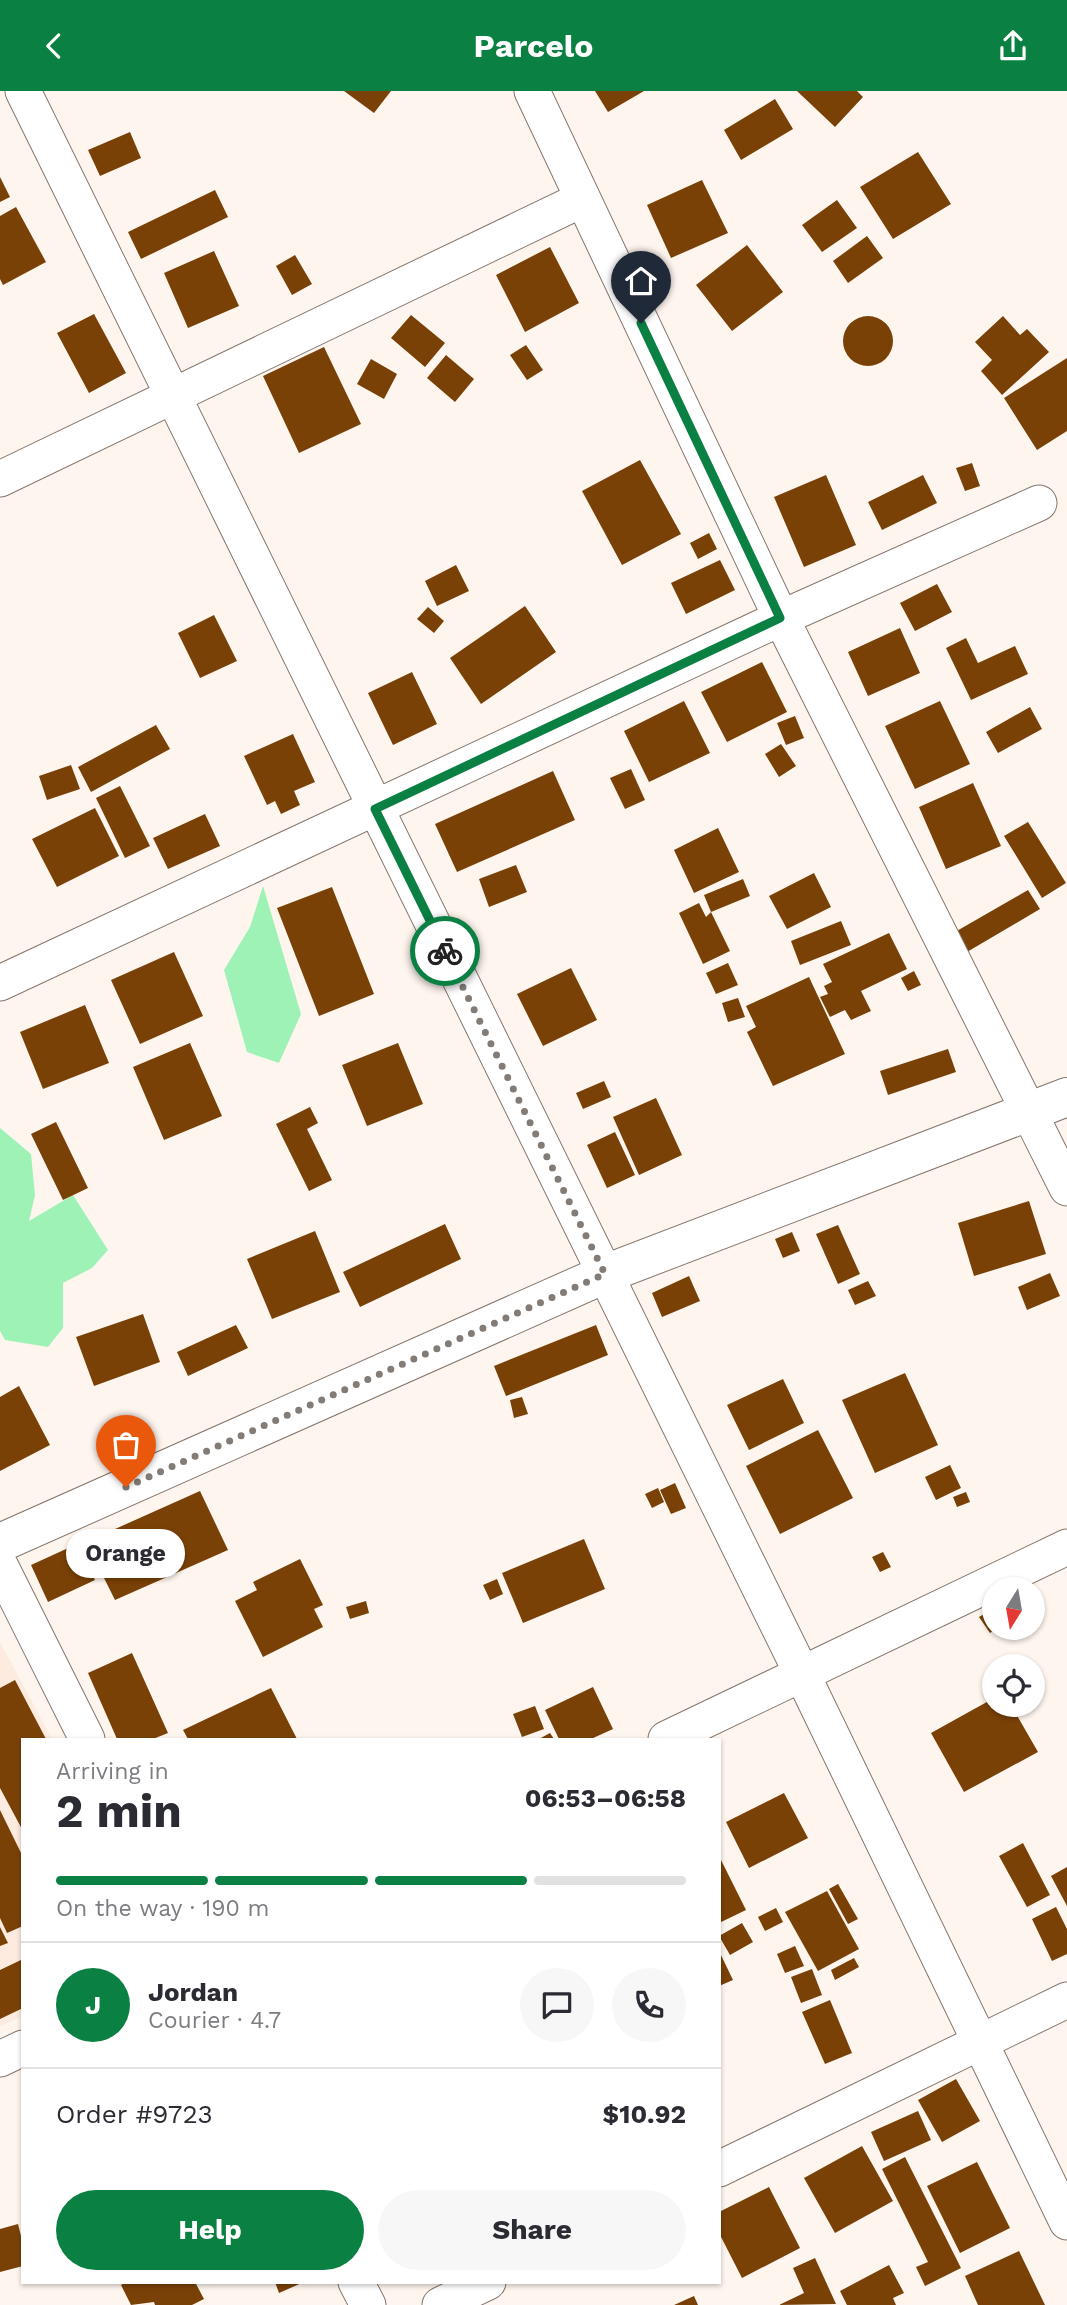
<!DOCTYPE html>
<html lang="en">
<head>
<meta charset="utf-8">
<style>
	:root { --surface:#fff; --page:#f7f7f7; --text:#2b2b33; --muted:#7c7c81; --line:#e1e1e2; --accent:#0b8043 }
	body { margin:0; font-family:"Work Sans",sans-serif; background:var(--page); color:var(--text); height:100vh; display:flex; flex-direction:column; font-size:26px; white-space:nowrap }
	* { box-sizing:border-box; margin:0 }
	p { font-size:23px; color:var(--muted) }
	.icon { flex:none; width:38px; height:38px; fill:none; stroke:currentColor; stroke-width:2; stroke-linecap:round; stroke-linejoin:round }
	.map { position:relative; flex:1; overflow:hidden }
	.panel { position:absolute; left:21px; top:1647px; width:700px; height:546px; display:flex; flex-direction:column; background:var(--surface); border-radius:0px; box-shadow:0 2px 5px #0004 }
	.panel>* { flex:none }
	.needle { width:46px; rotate:191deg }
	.fabs { position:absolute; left:982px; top:1486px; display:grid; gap:14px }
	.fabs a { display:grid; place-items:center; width:63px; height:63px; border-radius:50%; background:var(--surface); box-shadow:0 2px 5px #0004; font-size:35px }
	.pin { position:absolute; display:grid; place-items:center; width:60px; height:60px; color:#fff; margin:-72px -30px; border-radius:50% 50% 50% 0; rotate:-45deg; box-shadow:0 0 7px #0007 }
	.pin .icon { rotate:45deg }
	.courier { position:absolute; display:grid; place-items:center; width:70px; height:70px; margin:-35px; border:5px solid #0b8043; border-radius:50%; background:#fff; color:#222; box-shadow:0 2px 9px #0007 }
	.bubble { position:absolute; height:49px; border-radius:24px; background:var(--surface); box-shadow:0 2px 5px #0004; font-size:23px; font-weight:700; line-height:49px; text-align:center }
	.head em { font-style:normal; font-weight:700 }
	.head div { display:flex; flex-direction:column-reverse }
	.head { display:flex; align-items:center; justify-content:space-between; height:119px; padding:0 35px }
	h1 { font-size:46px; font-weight:700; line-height:52px }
	.bar { display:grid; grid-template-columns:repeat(4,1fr); gap:10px 7px; align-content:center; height:84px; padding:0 35px }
	.bar i { height:9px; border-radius:5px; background:var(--line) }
	.bar .active { background:var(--accent) }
	.bar p { grid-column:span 4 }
	.line { display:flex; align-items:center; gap:18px; padding:0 35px; border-top:2px solid var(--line) }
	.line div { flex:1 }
	.round { display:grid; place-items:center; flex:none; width:74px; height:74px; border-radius:37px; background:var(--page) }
	.action { display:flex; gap:14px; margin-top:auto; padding:14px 35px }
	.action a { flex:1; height:80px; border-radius:42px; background:var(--accent); color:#fff; font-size:28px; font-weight:700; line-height:80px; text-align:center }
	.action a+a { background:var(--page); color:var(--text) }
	header { display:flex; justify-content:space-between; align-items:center; height:91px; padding:0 35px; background:var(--accent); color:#fff; font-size:32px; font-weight:700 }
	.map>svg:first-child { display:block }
</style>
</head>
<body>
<header><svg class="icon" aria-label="back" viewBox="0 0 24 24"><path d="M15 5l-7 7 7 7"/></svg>Parcelo<svg class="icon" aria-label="share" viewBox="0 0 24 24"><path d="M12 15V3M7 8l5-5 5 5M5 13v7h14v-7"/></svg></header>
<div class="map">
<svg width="1067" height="2214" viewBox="0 0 1067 2214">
	<rect width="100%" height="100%" fill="#fef5ee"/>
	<path fill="#fdebdf" d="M 0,1551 L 52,1648 L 23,1648 L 23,1925 L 0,1935 Z"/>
	<path fill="#9ef2b6" d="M 263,795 L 301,923 L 279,972 L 247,961 L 224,879 L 250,836 Z
		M 0,1037 L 31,1063 L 35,1104 L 29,1130 L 73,1104 L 108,1159 L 92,1177 L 63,1192 L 63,1237 L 48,1256 L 5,1249 L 0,1240 Z"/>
	<path fill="#7a4106" d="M 344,0 L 391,0 L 374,22 Z
		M 595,0 L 644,0 L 608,21 Z
		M 797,0 L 857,0 L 863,6 L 835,36 Z
		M 775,8 L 793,38 L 741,69 L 724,39 Z
		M 130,41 L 141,67 L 100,85 L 88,59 Z
		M 918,61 L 951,113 L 893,148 L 860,96 Z
		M 0,86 L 10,106 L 0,111 Z
		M 702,89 L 728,142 L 671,167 L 647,114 Z
		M 215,99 L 228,126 L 141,168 L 128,141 Z
		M 837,109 L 857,137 L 822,161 L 802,134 Z
		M 16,116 L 46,171 L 3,194 L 0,188 L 0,125 Z
		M 867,145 L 883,167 L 848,192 L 833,170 Z
		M 747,154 L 783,201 L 732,240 L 696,194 Z
		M 550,156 L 579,212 L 525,241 L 496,184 Z
		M 214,160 L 239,215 L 188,237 L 164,182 Z
		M 295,164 L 312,193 L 292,204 L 276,175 Z
		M 94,223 L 126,282 L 89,302 L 57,242 Z
		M 411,224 L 445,252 L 425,276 L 391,247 Z
		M843 250a25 25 0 1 1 50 0a25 25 0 1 1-50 0Z
		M 1003,225 L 1020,244 L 1027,238 L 1049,261 L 1002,304 L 981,280 L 992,269 L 975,251 Z
		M 526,254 L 543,279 L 527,289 L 510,264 Z
		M 324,256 L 361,333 L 299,362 L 263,285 Z
		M 446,264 L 474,288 L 455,311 L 427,287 Z
		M 1067,267 L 1067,340 L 1037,359 L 1004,307 Z
		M 371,268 L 397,283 L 384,308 L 357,293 Z
		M 640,369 L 681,443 L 622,474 L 582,400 Z
		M 972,372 L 980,395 L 965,400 L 956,377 Z
		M 826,384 L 856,454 L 804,476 L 774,406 Z
		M 923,384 L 937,412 L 882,439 L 868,411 Z
		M 709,442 L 717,458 L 698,468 L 690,452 Z
		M 720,469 L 735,499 L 686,523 L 671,492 Z
		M 456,474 L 469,500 L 437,515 L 425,490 Z
		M 937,493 L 952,521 L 915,540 L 900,512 Z
		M 525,515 L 556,561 L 481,613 L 450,567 Z
		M 428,516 L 444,530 L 434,542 L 417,528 Z
		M 214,524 L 237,570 L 200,587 L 178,542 Z
		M 900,537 L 920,582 L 868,605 L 848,561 Z
		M 966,547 L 978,572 L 1015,555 L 1028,583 L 971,609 L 946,557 Z
		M 762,571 L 787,621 L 727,651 L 701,601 Z
		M 412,581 L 437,633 L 393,654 L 368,602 Z
		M 684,610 L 710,662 L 649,691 L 624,640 Z
		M 940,610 L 970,673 L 915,698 L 885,635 Z
		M 1030,616 L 1042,638 L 998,662 L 986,641 Z
		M 795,625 L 804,647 L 786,654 L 777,632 Z
		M 156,634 L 170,658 L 91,701 L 78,676 Z
		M 293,643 L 315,691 L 294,700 L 300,714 L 281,723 L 275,710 L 267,714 L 244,665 Z
		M 781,653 L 796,675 L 779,686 L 765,663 Z
		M 71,674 L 80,698 L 47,709 L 39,685 Z
		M 631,678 L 645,709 L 625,718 L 610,687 Z
		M 553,680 L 575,729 L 457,781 L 435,733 Z
		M 973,692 L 1001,755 L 946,778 L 919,716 Z
		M 120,695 L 150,755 L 125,767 L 96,707 Z
		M 95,717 L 119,765 L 57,796 L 32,748 Z
		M 205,723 L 220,755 L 168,778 L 153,747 Z
		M 1028,731 L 1066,792 L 1042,807 L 1004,745 Z
		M 718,737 L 739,781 L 694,802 L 674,759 Z
		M 516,774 L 527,801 L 489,816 L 479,788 Z
		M 814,782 L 831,816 L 787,838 L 769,805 Z
		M 743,788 L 750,805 L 711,821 L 704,804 Z
		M 332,796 L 374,903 L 319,925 L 277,817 Z
		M 1028,799 L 1040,818 L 967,861 L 955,841 Z
		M 699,812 L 706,826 L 711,821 L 730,860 L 703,873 L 679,822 Z
		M 841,830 L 851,854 L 800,874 L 791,850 Z
		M 889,842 L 907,878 L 861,900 L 871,920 L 851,929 L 845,919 L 830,926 L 820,906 L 828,903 L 824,895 L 832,891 L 823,873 Z
		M 174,861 L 203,925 L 140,953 L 111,889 Z
		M 728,872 L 738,894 L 716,903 L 706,882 Z
		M 571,877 L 597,929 L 543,955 L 517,903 Z
		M 914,880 L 921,894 L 908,900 L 901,887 Z
		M 809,886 L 845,963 L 773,995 L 747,941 L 756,936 L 746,915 Z
		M 738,907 L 745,926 L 728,931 L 722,912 Z
		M 85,914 L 109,972 L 43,998 L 20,941 Z
		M 190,952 L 222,1025 L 164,1049 L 133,976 Z
		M 398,952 L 423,1013 L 367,1035 L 342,974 Z
		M 948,958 L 956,981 L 888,1004 L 880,980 Z
		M 604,990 L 611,1006 L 583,1018 L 576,1002 Z
		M 656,1007 L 682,1064 L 639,1084 L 613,1026 Z
		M 310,1016 L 318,1032 L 307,1038 L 332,1089 L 309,1100 L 276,1033 Z
		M 56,1031 L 88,1097 L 63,1109 L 31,1043 Z
		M 615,1041 L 635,1084 L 607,1097 L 587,1054 Z
		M 1029,1110 L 1046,1163 L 974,1185 L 958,1132 Z
		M 445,1133 L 461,1168 L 360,1216 L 343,1181 Z
		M 838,1134 L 860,1183 L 838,1193 L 816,1143 Z
		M 315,1140 L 340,1201 L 272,1228 L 247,1168 Z
		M 792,1141 L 800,1160 L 783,1167 L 775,1148 Z
		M 1050,1182 L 1060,1205 L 1027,1219 L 1018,1196 Z
		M 689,1185 L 700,1210 L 662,1226 L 652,1202 Z
		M 868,1190 L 876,1205 L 855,1214 L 848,1199 Z
		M 143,1223 L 160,1271 L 94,1295 L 76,1246 Z
		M 236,1234 L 248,1257 L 188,1285 L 177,1261 Z
		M 596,1234 L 608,1264 L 506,1305 L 494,1275 Z
		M 905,1282 L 938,1354 L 875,1382 L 842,1309 Z
		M 783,1288 L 804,1332 L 749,1359 L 727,1314 Z
		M 19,1295 L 50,1354 L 0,1380 L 0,1306 Z
		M 522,1306 L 528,1323 L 514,1327 L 510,1309 Z
		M 818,1339 L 853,1407 L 780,1443 L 746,1375 Z
		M 950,1374 L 961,1397 L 936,1409 L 925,1386 Z
		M 675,1392 L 686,1417 L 671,1423 L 660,1399 Z
		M 658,1397 L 664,1411 L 652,1417 L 645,1403 Z
		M 200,1400 L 228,1459 L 115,1509 L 86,1451 Z
		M 966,1401 L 970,1411 L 957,1416 L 953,1406 Z
		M 584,1448 L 605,1498 L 523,1532 L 502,1482 Z
		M 77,1453 L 95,1489 L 48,1511 L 31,1474 Z
		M 883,1461 L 891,1476 L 880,1481 L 872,1466 Z
		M 300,1468 L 323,1514 L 314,1518 L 323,1536 L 263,1566 L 235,1510 L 257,1499 L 253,1491 Z
		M 497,1488 L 503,1503 L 490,1509 L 483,1494 Z
		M 366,1510 L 369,1522 L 350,1528 L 346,1516 Z
		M 994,1517 L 994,1536 L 999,1536 L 990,1542 L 979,1526 Z
		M 132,1562 L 168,1642 L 153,1648 L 117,1648 L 88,1582 Z
		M 15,1589 L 46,1648 L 23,1648 L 23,1740 L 0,1697 L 0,1597 Z
		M 593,1596 L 613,1638 L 591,1648 L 559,1648 L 545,1619 Z
		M 271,1597 L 297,1648 L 188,1648 L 183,1639 Z
		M 994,1607 L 994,1614 L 1011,1614 L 1038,1661 L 964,1701 L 931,1642 Z
		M 535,1615 L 544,1638 L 522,1646 L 513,1623 Z
		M 550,1642 L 554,1648 L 539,1648 Z
		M 784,1702 L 808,1747 L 749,1777 L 726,1731 Z
		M 0,1719 L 23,1766 L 23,1835 L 7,1842 L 0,1827 Z
		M 1023,1752 L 1050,1804 L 1027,1816 L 999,1765 Z
		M 721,1769 L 746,1819 L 719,1832 L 719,1770 Z
		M 1067,1776 L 1067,1815 L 1051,1785 Z
		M 838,1793 L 858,1828 L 848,1833 L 829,1798 Z
		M 827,1800 L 859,1858 L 818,1880 L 785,1821 Z
		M 1056,1816 L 1067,1838 L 1067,1863 L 1052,1870 L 1032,1828 Z
		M 776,1817 L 783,1831 L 765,1840 L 758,1826 Z
		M 742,1832 L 753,1851 L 730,1864 L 719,1845 Z
		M 0,1836 L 8,1852 L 0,1855 Z
		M 795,1855 L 804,1875 L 785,1882 L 777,1863 Z
		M 719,1860 L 733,1889 L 719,1895 Z
		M 854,1867 L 859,1876 L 835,1889 L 831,1879 Z
		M 23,1868 L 23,1917 L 0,1928 L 0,1879 Z
		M 812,1878 L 822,1904 L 801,1912 L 791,1886 Z
		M 830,1909 L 852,1962 L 825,1973 L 802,1921 Z
		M 956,1988 L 980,2030 L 942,2051 L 918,2009 Z
		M 918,2020 L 931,2049 L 884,2070 L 871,2041 Z
		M 862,2055 L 893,2110 L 835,2142 L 804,2087 Z
		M 905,2066 L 961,2177 L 925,2195 L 916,2176 L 928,2171 L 882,2078 Z
		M 977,2071 L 1010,2137 L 960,2162 L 927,2095 Z
		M 769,2096 L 800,2157 L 742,2187 L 719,2142 L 719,2121 Z
		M 18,2133 L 23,2153 L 23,2175 L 0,2181 L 0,2138 Z
		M 1019,2160 L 1045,2214 L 978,2214 L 965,2185 Z
		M 815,2167 L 836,2213 L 779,2214 L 804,2202 L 793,2177 Z
		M 889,2174 L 904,2202 L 893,2207 L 896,2214 L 847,2214 L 840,2200 Z
		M 126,2191 L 195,2191 L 204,2208 L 192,2214 L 155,2214 L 154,2211 L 131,2214 L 121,2194 Z
		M 275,2191 L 304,2191 L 279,2202 Z
		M 694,2205 L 698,2214 L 674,2214 Z"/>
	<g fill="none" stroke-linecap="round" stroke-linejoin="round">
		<defs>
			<path id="minor" d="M 23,0 L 802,1583 L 1067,2131
				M 532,0 L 781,527 L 1067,1097
				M 0,388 L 583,108
				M 0,892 L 781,527 L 1039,412
				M 0,1474 L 87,1648
				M 666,1648 L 1067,1456
				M 0,1968 L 23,1957
				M 719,2078 L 1067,1909
				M 356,2191 L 368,2214
				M 440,2214 L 488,2191"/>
			<path id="primary" d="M 0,1452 L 605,1183 L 1067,1006"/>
		</defs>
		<use href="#minor" stroke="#85776e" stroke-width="37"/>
		<use href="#primary" stroke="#85776e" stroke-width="40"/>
		<use href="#minor" stroke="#fff" stroke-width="35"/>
		<use href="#primary" stroke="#fff" stroke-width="38"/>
	</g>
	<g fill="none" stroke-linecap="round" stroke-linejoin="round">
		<path stroke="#827b76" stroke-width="7" stroke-dasharray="0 12.6" d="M 126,1396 L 605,1183 L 445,860"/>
		<path stroke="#0b8043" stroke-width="9" d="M 445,860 L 375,718 L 780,527 L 641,232"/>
	</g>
</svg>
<div class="fabs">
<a><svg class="needle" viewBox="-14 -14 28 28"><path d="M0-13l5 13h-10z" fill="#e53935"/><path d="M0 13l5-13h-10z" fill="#7c7c81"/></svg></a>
<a><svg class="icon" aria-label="locate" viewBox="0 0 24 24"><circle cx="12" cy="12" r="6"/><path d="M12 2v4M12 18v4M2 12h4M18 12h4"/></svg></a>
</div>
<div class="pin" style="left:126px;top:1396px;background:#ea580c"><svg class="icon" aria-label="bag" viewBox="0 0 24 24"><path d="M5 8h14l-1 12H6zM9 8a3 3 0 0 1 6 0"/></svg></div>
<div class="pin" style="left:641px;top:232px;background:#1f2937"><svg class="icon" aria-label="home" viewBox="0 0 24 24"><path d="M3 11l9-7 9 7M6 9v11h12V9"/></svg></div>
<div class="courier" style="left:445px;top:860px"><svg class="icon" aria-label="bike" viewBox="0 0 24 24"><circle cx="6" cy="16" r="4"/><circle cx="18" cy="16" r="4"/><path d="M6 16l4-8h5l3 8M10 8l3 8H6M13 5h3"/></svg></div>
<div class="bubble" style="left:66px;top:1438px;width:119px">Orange</div>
<section class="panel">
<div class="head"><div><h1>2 min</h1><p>Arriving in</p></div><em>06:53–06:58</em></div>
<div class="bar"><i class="active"></i><i class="active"></i><i class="active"></i><i></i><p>On the way · 190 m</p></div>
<div class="line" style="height:126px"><b class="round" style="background:var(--accent);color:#fff">J</b><div><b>Jordan</b><p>Courier · 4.7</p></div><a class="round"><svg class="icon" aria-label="chat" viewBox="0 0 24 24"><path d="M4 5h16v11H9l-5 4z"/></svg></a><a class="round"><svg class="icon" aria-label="phone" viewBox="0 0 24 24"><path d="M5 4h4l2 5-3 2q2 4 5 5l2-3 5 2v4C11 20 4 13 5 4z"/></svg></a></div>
<div class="line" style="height:91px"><div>Order #9723</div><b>$10.92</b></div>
<div class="action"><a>Help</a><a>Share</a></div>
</section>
</div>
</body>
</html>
